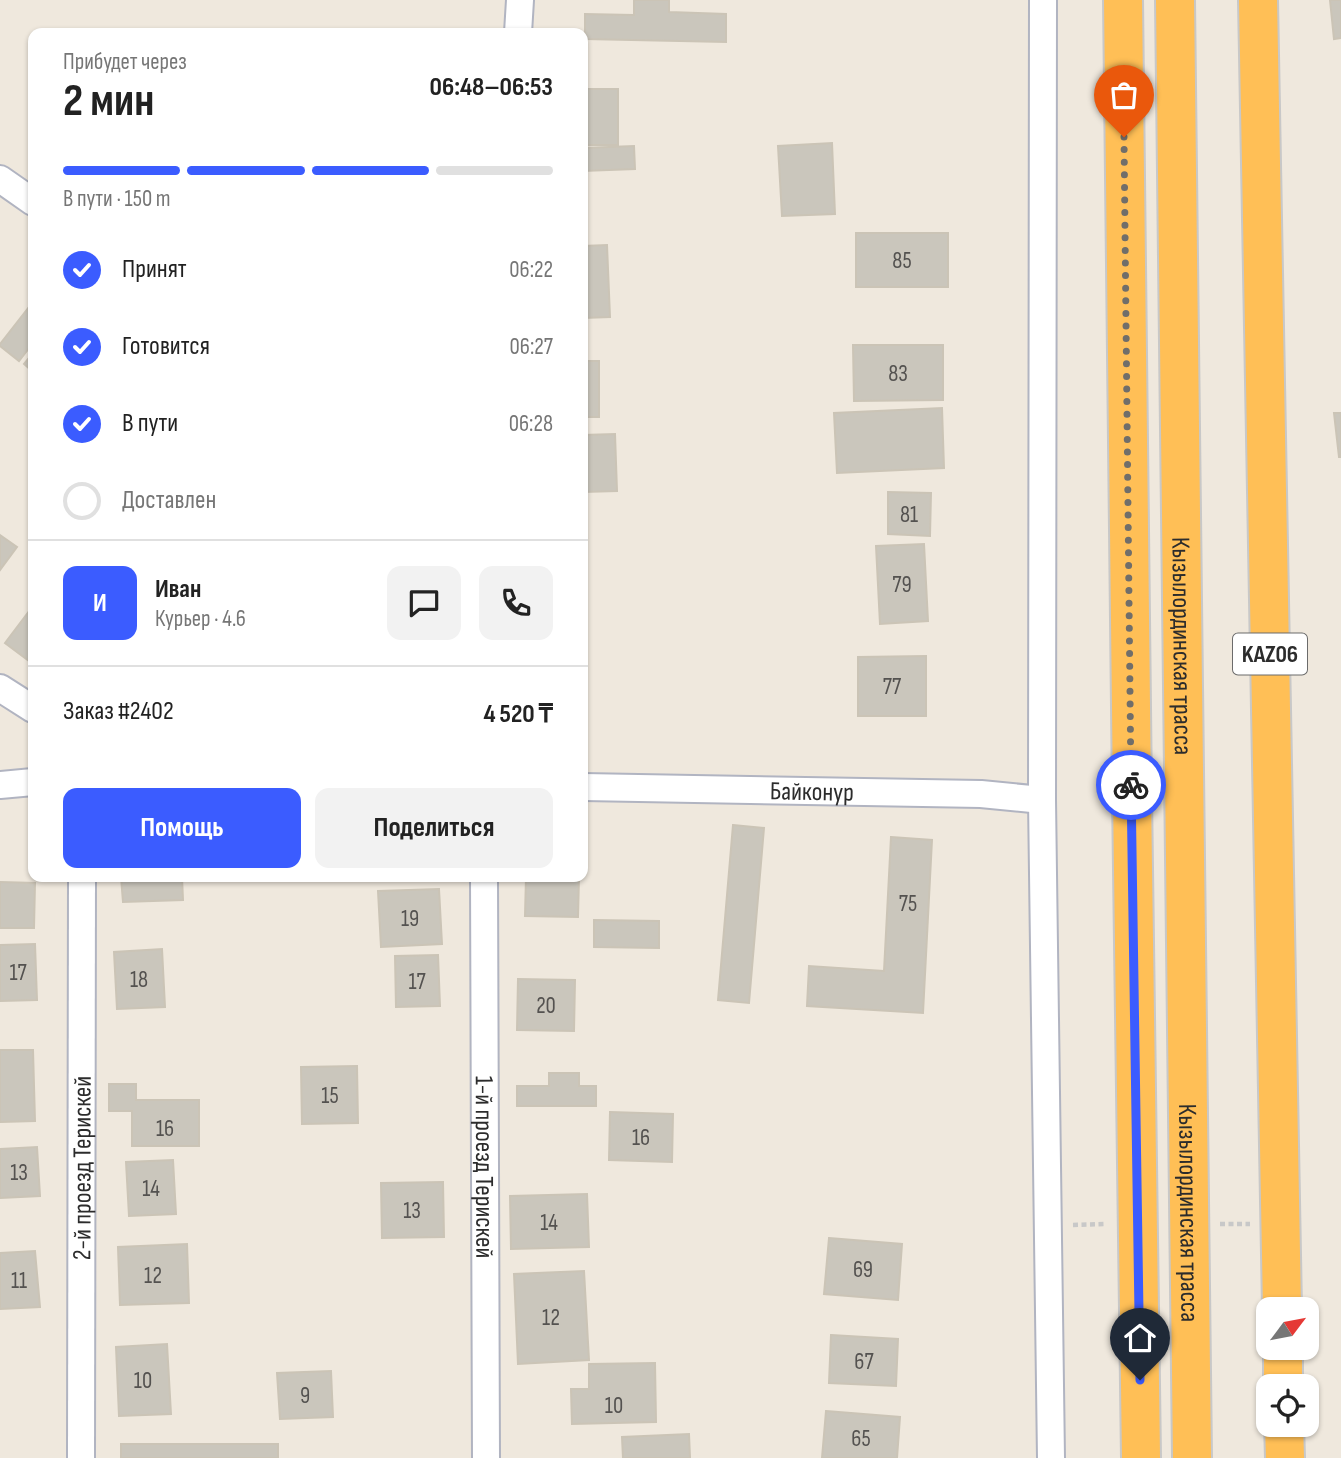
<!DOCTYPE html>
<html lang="ru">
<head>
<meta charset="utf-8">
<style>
	:root { --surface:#fff; --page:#f2f2f2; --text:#222; --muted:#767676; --line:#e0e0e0; --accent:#3b5cff }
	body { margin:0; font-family:"Sofia Sans Condensed",sans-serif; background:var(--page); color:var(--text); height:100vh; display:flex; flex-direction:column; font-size:26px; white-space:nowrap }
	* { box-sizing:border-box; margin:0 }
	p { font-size:23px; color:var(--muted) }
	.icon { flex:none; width:38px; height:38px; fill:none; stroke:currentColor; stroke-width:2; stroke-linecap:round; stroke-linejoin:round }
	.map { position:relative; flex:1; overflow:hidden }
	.panel { position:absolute; left:28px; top:28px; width:560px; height:854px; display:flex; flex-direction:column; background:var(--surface); border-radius:14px; box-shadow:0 2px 5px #0004 }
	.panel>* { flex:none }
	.needle { width:46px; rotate:58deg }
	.controls { position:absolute; left:1256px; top:1297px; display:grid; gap:14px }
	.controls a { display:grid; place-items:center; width:63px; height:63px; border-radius:14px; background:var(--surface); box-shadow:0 2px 5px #0004; font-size:35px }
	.pin { position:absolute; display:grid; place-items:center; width:60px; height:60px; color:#fff; margin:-72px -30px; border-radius:50% 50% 50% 0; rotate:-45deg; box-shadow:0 0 7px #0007 }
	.pin .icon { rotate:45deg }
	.courier { position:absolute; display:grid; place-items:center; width:70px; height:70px; margin:-35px; border:5px solid #3b5cff; border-radius:50%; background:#fff; color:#222; box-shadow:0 2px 9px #0007 }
	.summary em { font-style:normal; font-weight:700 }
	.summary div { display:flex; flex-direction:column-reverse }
	.summary { display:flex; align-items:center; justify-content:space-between; height:119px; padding:0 35px }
	h1 { font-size:46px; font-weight:700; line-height:52px }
	.bar { display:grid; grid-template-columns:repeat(4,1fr); gap:10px 7px; align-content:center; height:84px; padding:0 35px }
	.bar i { height:9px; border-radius:5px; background:var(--line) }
	.bar .active { background:var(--accent) }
	.bar p { grid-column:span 4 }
	.line { display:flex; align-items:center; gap:18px; padding:0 35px; border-top:2px solid var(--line) }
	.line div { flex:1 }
	.round { display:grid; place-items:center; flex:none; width:74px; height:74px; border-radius:14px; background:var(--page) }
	ol { padding:0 35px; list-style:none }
	li { display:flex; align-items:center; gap:21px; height:77px }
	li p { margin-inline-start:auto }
	li .icon { padding:7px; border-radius:50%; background:var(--accent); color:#fff; stroke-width:4 }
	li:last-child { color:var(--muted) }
	li i { width:38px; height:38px; border:4px solid var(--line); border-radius:50% }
	.button { display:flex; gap:14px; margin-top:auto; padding:14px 35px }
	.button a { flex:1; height:80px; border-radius:14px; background:var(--accent); color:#fff; font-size:28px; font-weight:700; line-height:80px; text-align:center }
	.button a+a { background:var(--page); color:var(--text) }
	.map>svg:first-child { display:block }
</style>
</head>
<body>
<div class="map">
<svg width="1341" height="1458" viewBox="0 0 1341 1458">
	<rect width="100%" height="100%" fill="#efe8dd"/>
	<path fill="#cac6bc" stroke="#cbc4b6" stroke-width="2" d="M 634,0 L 669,0 L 669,12 L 726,14 L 726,42 L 585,39 L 585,14 L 634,15 Z
		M 1330,0 L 1341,0 L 1341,38 L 1334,39 Z
		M 583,89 L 618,89 L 618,145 L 583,145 Z
		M 832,143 L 835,214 L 782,216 L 778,146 Z
		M 634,146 L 635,169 L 583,171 L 583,148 Z
		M 856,233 L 948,233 L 948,287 L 856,287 Z
		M 607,245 L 610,317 L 583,318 L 583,246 Z
		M 33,302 L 33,343 L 19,361 L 0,346 L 0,344 Z
		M 853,345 L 943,345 L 943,400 L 854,401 Z
		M 33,353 L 33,372 L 24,364 Z
		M 583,361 L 599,361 L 599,417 L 583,417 Z
		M 942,408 L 944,468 L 837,473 L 834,413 Z
		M 1334,413 L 1341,413 L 1341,457 L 1339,457 Z
		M 615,434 L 617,491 L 583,492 L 583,435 Z
		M 888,492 L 931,493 L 930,536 L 888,534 Z
		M 0,535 L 17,547 L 0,570 Z
		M 924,544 L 928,621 L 880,624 L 876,546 Z
		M 585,600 L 587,640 L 583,640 L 583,601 Z
		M 33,606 L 33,664 L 5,643 Z
		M 926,656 L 926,716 L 858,716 L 858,657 Z
		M 733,825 L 764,828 L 749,1003 L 718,1000 Z
		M 891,837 L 932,840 L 923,1013 L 807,1006 L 809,966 L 884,971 Z
		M 121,877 L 182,877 L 183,900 L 123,902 Z
		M 526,877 L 579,877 L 578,917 L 525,916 Z
		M 0,882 L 35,883 L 34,928 L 0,928 Z
		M 439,889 L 442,944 L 381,947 L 378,891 Z
		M 594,920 L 659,921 L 659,948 L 594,947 Z
		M 35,944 L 37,1000 L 0,1001 L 0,945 Z
		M 162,949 L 165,1007 L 117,1009 L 114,952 Z
		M 438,955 L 440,1006 L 396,1007 L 395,956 Z
		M 518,979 L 575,980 L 574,1031 L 517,1030 Z
		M 0,1050 L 33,1050 L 35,1121 L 0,1122 Z
		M 357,1066 L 358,1123 L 302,1124 L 301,1067 Z
		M 549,1073 L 579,1073 L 579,1086 L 596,1086 L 596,1106 L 517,1106 L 517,1086 L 549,1086 Z
		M 109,1084 L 136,1084 L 136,1100 L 199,1100 L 199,1146 L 132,1146 L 132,1111 L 109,1111 Z
		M 610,1112 L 673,1114 L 672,1162 L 609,1160 Z
		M 37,1147 L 40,1196 L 0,1198 L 0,1149 Z
		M 173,1160 L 176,1214 L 129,1216 L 126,1162 Z
		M 443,1182 L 444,1237 L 382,1238 L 381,1183 Z
		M 587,1194 L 589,1247 L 511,1249 L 510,1196 Z
		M 829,1238 L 902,1244 L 898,1300 L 824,1294 Z
		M 187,1244 L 189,1303 L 120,1305 L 118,1247 Z
		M 35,1251 L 40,1307 L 0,1309 L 0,1253 Z
		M 584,1271 L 589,1360 L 518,1364 L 514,1274 Z
		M 831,1335 L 898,1339 L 896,1386 L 829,1383 Z
		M 167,1344 L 171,1414 L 119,1416 L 116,1347 Z
		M 655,1363 L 656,1422 L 572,1424 L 571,1389 L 589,1389 L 589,1364 Z
		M 331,1371 L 333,1417 L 280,1419 L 277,1373 Z
		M 826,1411 L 900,1417 L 897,1458 L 822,1458 Z
		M 689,1434 L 690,1458 L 623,1458 L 622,1437 Z
		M 121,1444 L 278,1444 L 278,1458 L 121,1458 Z"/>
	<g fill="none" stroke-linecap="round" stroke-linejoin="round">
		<defs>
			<g id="minor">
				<path d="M 1043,0 L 1042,800 L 1051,1458"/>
				<path d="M 518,33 L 520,0"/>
				<path d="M 0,179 L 33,202"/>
				<path d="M 0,688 L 33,709"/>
				<path d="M 0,785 L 33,782"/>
				<path id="s1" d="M 583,787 L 981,794 L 1042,800"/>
				<path id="s2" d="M 484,877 L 486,1458"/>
				<path id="s3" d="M 81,1458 L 82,877"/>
			</g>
			<g id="trunk">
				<path d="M 1123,0 L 1132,795 L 1141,1458"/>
				<path id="s4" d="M 1175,0 L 1192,1458"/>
				<path d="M 1258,0 L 1282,1309"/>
				<path d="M 1283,1348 L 1283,1386"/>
				<path d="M 1284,1424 L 1285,1458"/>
			</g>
		</defs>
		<use href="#minor" stroke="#b1b4c1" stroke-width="30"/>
		<use href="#trunk" stroke="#c8c8c8" stroke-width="42"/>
		<path stroke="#c8c8c8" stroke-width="4.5" stroke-dasharray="5 3.5" stroke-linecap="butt" d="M 1220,1224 L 1250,1224
			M 1073,1225 L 1106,1224"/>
		<use href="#minor" stroke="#fff" stroke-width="26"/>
		<use href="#trunk" stroke="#ffbf56" stroke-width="38"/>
	</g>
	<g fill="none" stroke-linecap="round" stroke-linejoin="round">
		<path stroke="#706e6a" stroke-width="7" stroke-dasharray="0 12.6" d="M 1124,137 L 1131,785"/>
		<path stroke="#3b5cff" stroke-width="9" d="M 1131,785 L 1140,1380"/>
	</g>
	<g text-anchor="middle" stroke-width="7" stroke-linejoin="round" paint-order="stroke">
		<g font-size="23" fill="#545250">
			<text x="902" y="268">85</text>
			<text x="898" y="381">83</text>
			<text x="909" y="522">81</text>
			<text x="902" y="592">79</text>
			<text x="892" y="694">77</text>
			<text x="908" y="911">75</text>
			<text x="410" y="926">19</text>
			<text x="18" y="980">17</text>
			<text x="139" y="987">18</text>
			<text x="417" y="989">17</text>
			<text x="546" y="1013">20</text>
			<text x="330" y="1103">15</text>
			<text x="165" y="1136">16</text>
			<text x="641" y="1145">16</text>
			<text x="19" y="1180">13</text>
			<text x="151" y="1196">14</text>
			<text x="412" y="1218">13</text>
			<text x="549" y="1230">14</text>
			<text x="863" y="1277">69</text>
			<text x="153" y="1283">12</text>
			<text x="19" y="1288">11</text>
			<text x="551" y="1325">12</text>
			<text x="864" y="1369">67</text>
			<text x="143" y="1388">10</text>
			<text x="305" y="1403">9</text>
			<text x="614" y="1413">10</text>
			<text x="861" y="1446">65</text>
		</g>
		<rect fill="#fff" stroke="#6b6b6b" stroke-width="2" x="1233" y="633.5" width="74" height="41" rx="5"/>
		<g font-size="24" font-weight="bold" fill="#2c2c2c">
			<text x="1270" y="662">KАZ06</text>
		</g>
		<g font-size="26" fill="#2c2c2c" stroke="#fff">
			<text dy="9" stroke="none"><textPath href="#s4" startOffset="646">Кызылординская трасса</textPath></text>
			<text dy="9" stroke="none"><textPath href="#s1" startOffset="229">Байконур</textPath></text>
			<text dy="9" stroke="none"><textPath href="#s3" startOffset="290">2-й проезд Терискей</textPath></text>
			<text dy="9" stroke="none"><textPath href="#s2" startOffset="290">1-й проезд Терискей</textPath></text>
			<text dy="9" stroke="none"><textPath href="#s4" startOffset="1213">Кызылординская трасса</textPath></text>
		</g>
	</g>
</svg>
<div class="controls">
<a><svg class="needle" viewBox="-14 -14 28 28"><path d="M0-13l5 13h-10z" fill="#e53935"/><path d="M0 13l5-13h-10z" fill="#767676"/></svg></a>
<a><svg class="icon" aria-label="locate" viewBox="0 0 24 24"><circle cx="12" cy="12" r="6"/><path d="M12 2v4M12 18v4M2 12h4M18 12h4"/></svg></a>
</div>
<div class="pin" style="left:1124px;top:137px;background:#ea580c"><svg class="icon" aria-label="bag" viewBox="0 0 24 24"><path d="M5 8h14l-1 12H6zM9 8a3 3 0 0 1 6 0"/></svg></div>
<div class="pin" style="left:1140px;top:1380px;background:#1f2937"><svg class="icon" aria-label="home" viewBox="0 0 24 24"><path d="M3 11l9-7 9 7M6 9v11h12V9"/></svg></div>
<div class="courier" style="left:1131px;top:785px"><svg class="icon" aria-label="bike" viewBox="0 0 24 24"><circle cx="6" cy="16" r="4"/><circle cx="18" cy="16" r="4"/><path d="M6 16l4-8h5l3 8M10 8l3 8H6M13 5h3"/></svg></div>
<section class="panel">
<div class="summary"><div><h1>2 мин</h1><p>Прибудет через</p></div><em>06:48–06:53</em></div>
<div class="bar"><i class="active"></i><i class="active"></i><i class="active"></i><i></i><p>В пути · 150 m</p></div>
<ol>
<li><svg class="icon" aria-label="check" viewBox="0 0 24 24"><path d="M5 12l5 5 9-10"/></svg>Принят<p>06:22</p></li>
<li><svg class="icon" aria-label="check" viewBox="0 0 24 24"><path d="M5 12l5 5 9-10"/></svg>Готовится<p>06:27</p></li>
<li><svg class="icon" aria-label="check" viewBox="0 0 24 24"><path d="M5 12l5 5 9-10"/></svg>В пути<p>06:28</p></li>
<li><i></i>Доставлен</li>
</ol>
<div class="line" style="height:126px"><b class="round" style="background:var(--accent);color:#fff">И</b><div><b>Иван</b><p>Курьер · 4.6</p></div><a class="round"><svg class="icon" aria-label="chat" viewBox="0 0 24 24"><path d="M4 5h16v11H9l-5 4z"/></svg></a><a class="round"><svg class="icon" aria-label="phone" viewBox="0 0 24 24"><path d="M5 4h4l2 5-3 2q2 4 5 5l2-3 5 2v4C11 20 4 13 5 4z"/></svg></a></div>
<div class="line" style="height:91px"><div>Заказ #2402</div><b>4 520 ₸</b></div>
<div class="button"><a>Помощь</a><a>Поделиться</a></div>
</section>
</div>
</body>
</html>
